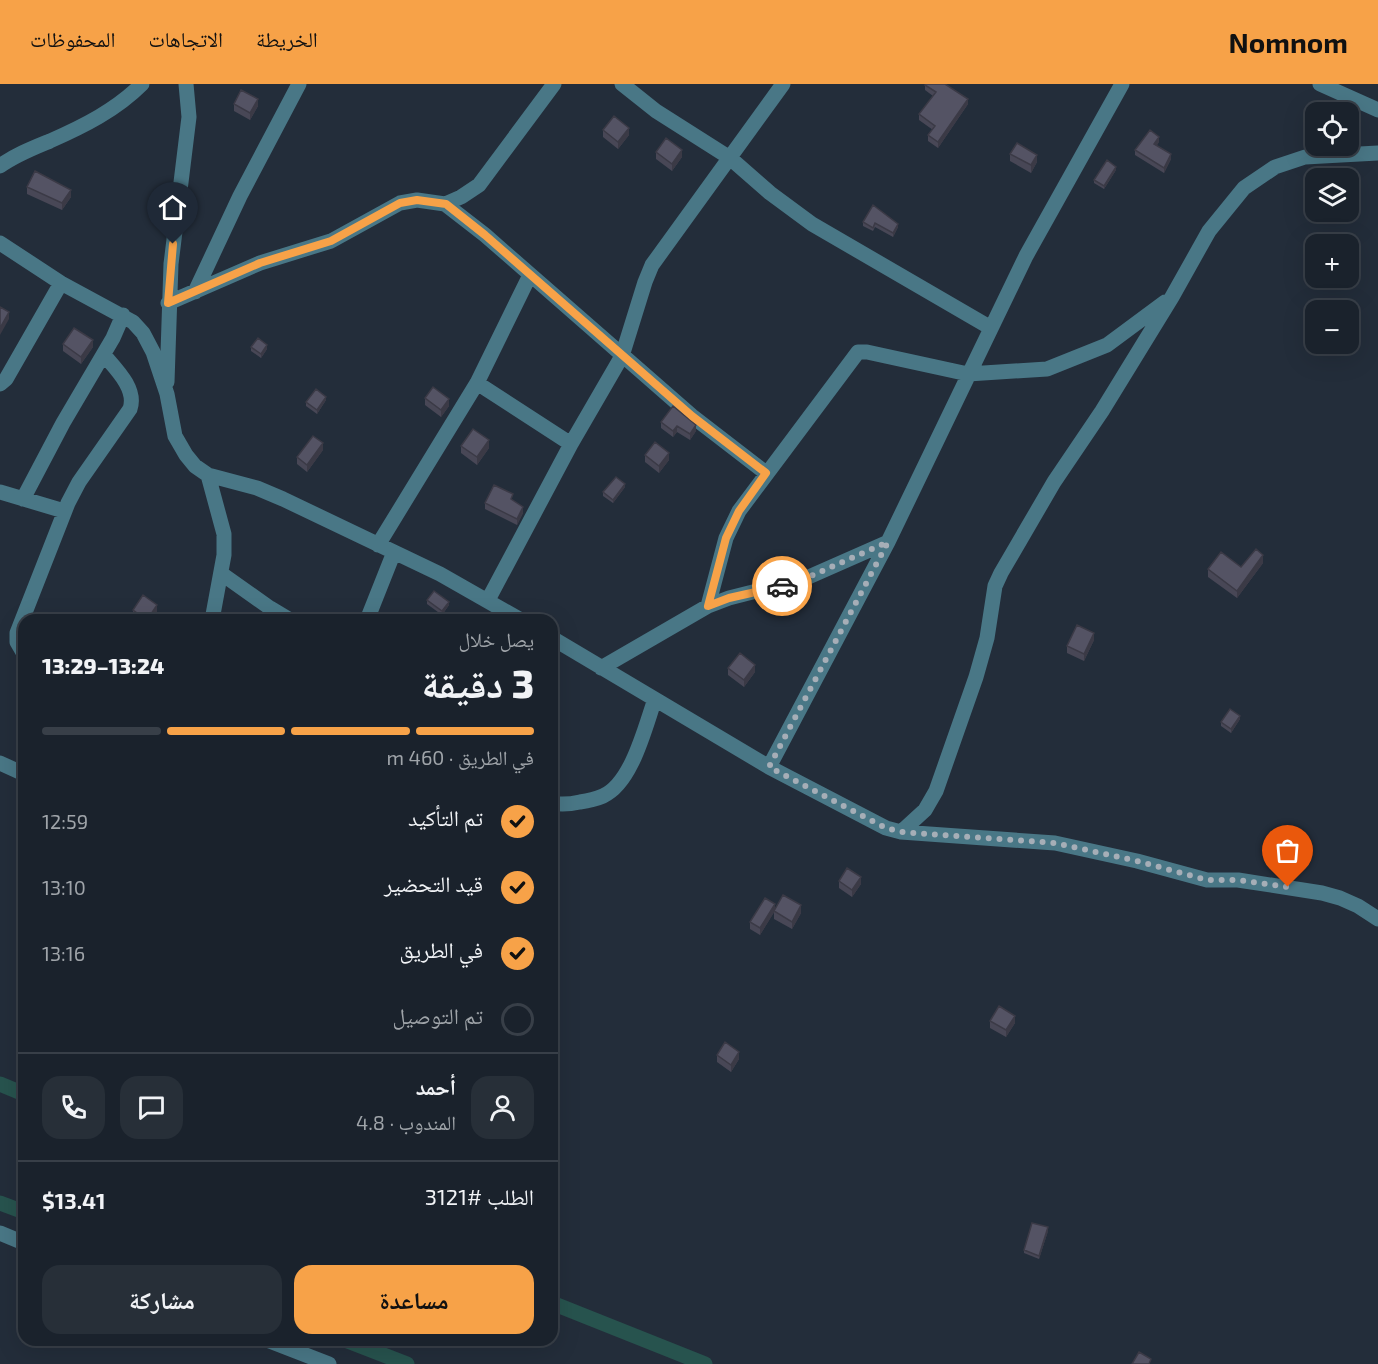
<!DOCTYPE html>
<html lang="ar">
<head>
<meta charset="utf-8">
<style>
	:root { --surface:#1a222c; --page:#272f38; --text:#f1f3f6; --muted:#9fa4a9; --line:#383f48; --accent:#f7a248 }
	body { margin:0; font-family:"Exo 2","Noto Naskh Arabic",sans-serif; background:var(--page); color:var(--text); direction:rtl; height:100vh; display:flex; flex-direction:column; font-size:22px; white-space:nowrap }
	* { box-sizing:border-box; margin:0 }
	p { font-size:20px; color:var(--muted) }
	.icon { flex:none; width:33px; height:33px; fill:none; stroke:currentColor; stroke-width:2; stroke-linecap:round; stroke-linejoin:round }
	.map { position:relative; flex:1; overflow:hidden; direction:ltr }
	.details { position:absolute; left:18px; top:530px; width:540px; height:732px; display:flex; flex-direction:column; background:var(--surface); border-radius:18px; box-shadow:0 6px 24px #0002,0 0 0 2px var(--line); direction:rtl }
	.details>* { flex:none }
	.buttons { position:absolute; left:1305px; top:18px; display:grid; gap:12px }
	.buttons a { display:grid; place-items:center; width:54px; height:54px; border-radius:12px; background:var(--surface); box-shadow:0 6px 24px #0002,0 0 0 2px var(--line); font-size:30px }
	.pin { position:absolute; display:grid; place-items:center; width:51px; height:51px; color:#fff; margin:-62px -26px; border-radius:50% 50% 50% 0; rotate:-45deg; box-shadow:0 0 6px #0007 }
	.pin .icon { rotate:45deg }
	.courier { position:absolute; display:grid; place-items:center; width:60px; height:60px; margin:-30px; border:4px solid #f7a248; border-radius:50%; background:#fff; color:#222; box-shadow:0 2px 8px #0007 }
	.summary em { font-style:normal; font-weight:800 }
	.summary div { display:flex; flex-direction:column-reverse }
	.summary { display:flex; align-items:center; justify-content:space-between; height:102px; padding:0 24px }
	h1 { font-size:39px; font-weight:800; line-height:45px }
	.bar { display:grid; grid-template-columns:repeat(4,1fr); gap:9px 6px; align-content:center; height:72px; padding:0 24px }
	.bar i { height:8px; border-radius:4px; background:var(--line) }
	.bar .on { background:var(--accent) }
	.bar p { grid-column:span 4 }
	.line { display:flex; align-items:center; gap:15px; padding:0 24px; border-top:2px solid var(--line) }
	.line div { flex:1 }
	.round { display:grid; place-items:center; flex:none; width:63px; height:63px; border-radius:18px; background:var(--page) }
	ol { padding:0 24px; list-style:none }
	li { display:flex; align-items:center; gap:18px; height:66px }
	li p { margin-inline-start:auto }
	li .icon { padding:6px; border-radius:50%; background:var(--accent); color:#111; stroke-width:4 }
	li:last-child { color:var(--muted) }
	li i { width:33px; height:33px; border:3px solid var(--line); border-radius:50% }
	.button { display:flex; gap:12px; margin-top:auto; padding:12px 24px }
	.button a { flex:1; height:69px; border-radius:18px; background:var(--accent); color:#111; font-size:24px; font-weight:800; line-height:69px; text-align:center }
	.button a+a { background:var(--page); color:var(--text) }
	header { display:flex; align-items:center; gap:36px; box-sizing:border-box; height:84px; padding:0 30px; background:var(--accent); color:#111 }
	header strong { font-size:28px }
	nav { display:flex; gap:33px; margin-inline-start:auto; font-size:21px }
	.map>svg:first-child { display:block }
</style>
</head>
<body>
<header>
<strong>Nomnom</strong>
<nav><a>الخريطة</a><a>الاتجاهات</a><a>المحفوظات</a></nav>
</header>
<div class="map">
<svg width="1378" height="1280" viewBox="0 0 1378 1280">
	<rect width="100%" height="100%" fill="#232d3a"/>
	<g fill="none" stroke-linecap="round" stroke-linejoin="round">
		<path stroke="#27534e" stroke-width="15" d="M 0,1000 L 24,1010
			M 0,1119 L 24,1128
			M 552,1219 L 705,1280
			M 345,1256 L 407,1280"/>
		<path stroke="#497786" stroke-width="15" d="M 622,0 L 656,27 L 730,74 L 770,109 L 812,140 L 991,244
			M 1320,0 L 1378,26
			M 0,82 C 15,71 33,64 50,57 C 84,42 116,26 142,0
			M 445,120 L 485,151 L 692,332 L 766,389
			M 0,159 L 61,199 L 133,238 L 143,249 L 153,268 L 167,310 L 175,352 L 186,371 L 195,382 L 208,391 L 257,404 L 283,415 L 440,490 L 521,536
			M 195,208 L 240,112 L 299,0
			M 168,219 L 260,179 L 331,157 L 400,119 L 417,116 L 445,120 L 461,113 L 479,101 L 554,0
			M 167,298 L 171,180 L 189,33 L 186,0
			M 477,299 L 571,360
			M 0,300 L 6,295 L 61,199
			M 208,391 L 224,450 L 224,471 L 212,536
			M 0,408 L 64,427
			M 23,415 L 63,339 L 113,254 L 123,231
			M 378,461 L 477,299 L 530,191
			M 222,490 L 270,524 L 290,536
			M 488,516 L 571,360 L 622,272 L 645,198 L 652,181 L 783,0
			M 708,522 L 726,454 L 739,427 L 858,268 L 867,268 L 968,290 L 1047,285 L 1107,261 L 1165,218
			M 367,536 L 394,468
			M 552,554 L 769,683 L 886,744 L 901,748 L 1055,759 L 1137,777 L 1207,796 L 1238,796 L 1322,809 L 1340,814 L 1358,822 L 1378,835
			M 24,570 L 17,558 L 17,549 L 68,419 L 79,398 L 130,325 C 137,305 116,285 104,271
			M 601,584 L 708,522 L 729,514 L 804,495 L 888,458
			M 0,679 L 24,690
			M 769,683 L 888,458 L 1026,172 L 1122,0
			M 552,719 C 561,721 571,720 580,718 C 587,717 596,715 603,712 C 632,699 645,643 655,615
			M 901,748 L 925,726 L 936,707 L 976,593 L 987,554 L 995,502 L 1001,489 L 1054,398 L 1102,327 L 1172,213 L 1209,147 L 1244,104 L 1275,83 L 1305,73 L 1378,69"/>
		<path stroke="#497786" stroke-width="15" d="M 0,1149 L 24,1159
			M 267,1256 L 329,1280"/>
	</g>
	<path fill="#484756" d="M 925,1 L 968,20 L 938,64 L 928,57 L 928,51 L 933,46 L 919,36 L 919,30 L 933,12 L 925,6 Z
		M 234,20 L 258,22 L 250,36 L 234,27 Z
		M 603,46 L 629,51 L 618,65 L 603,53 Z
		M 1159,58 L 1156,62 L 1171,75 L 1164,89 L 1135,71 L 1135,66 Z
		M 656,68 L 682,73 L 672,87 L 656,75 Z
		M 1010,70 L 1037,78 L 1031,89 L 1010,77 Z
		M 1116,86 L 1104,105 L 1094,99 L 1094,96 Z
		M 27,103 L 71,113 L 62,126 L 27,110 Z
		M 873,121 L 898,143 L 893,153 L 875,143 L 873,147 L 863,142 L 863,138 Z
		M 63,260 L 93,263 L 81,280 L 63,267 Z
		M 251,263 L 267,265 L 261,274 L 251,267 Z
		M 425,314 L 449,322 L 441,333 L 425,321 Z
		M 326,316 L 317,330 L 306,322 L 306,318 Z
		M 661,338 L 696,347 L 690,356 L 677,348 L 673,353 L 661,344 Z
		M 461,362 L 489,364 L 477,381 L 461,369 Z
		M 323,366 L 307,388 L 297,380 L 297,373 Z
		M 645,371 L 669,376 L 659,389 L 645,378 Z
		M 625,403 L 613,419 L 603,412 L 603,408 Z
		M 513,416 L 523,429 L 517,441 L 485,425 L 485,419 Z
		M 1263,479 L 1237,514 L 1208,493 L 1208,485 L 1241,483 Z
		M 427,516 L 449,521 L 442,531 L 427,520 Z
		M 133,526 L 157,528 L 152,536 L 136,536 L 133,533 Z
		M 1094,556 L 1084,577 L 1067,569 L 1067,562 Z
		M 728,584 L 755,588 L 744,603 L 728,591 Z
		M 1240,635 L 1231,649 L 1221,642 L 1221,638 Z
		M 839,797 L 861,800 L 852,813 L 839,804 Z
		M 775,826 L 801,829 L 792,845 L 774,835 L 774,828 L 760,851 L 750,845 L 750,838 Z
		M 990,937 L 1015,939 L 1006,953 L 990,944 Z
		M 717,971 L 739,975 L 731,988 L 717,978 Z
		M 1048,1147 L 1039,1175 L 1024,1169 L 1024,1166 Z"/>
	<path fill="#3b3a46" d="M 258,15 L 258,22 L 250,36 L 250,29 Z
		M 968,15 L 968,20 L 938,64 L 938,58 Z
		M 629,44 L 629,51 L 618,65 L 618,58 Z
		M 1159,53 L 1159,58 L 1154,66 L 1154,60 Z
		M 682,66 L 682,73 L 672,87 L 672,80 Z
		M 1171,70 L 1171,75 L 1164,89 L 1164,84 Z
		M 1037,71 L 1037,78 L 1031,89 L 1031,81 Z
		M 1116,83 L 1116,86 L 1104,105 L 1104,102 Z
		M 71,106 L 71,113 L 62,126 L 62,119 Z
		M 898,140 L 898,143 L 893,153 L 893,149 Z
		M 9,228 L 9,235 L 0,251 L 0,244 Z
		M 93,256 L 93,263 L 81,280 L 81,273 Z
		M 267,261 L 267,265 L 261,274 L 261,270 Z
		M 326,313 L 326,316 L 317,330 L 317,326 Z
		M 449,315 L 449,322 L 441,333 L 441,326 Z
		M 696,341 L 696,347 L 690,356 L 690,350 Z
		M 677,342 L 677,348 L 673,353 L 673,347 Z
		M 489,356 L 489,364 L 477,381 L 477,373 Z
		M 323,359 L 323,366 L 307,388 L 307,381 Z
		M 669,369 L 669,376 L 659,389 L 659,382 Z
		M 625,400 L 625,403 L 613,419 L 613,416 Z
		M 523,423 L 523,429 L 517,441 L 517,435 Z
		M 1263,471 L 1263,479 L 1237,514 L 1237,507 Z
		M 449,518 L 449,521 L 442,531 L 442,527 Z
		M 157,521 L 157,528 L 152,536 L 147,536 Z
		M 1094,549 L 1094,556 L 1084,577 L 1084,570 Z
		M 755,581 L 755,588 L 744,603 L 744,596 Z
		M 1240,632 L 1240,635 L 1231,649 L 1231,645 Z
		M 861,793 L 861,800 L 852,813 L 852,806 Z
		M 775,820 L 775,827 L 760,851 L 760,844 Z
		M 801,821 L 801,829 L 792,845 L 792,838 Z
		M 1015,932 L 1015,939 L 1006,953 L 1006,946 Z
		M 739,968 L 739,975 L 731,988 L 731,981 Z
		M 1048,1143 L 1048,1147 L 1039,1175 L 1039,1172 Z"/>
	<path fill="#545364" stroke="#3b3a46" stroke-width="1.5" d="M 926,0 L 945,0 L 968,15 L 938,58 L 928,51 L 935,42 L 919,30 L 936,8 L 925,1 Z
		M 241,6 L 258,15 L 250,29 L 234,20 Z
		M 614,32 L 629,44 L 618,58 L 603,46 Z
		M 1150,46 L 1159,53 L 1154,60 L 1171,70 L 1164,84 L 1135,66 Z
		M 666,54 L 682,66 L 672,80 L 656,68 Z
		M 1017,59 L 1037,71 L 1031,81 L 1010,70 Z
		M 1107,76 L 1116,83 L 1104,102 L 1094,96 Z
		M 35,87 L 71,106 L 62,119 L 27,103 Z
		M 873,121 L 898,140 L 893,149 L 875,139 L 873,144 L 863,138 Z
		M 0,223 L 9,228 L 0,244 Z
		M 74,244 L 93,256 L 81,273 L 63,260 Z
		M 258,254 L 267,261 L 261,270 L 251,263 Z
		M 433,303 L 449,315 L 441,326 L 425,314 Z
		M 316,305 L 326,313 L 317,326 L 306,318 Z
		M 673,322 L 696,341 L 690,350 L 677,342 L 673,347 L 661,338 Z
		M 473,345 L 489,356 L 477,373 L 461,362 Z
		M 313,352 L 323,359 L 307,381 L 297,373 Z
		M 655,358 L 669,369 L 659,382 L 645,371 Z
		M 616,393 L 625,400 L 613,416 L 603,408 Z
		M 494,401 L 513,410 L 511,415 L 523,423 L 517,435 L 485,419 Z
		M 1256,465 L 1263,471 L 1237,507 L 1208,485 L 1221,468 L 1241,483 Z
		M 434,507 L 449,518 L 442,527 L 427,516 Z
		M 143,511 L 157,521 L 147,536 L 133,526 Z
		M 1077,541 L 1094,549 L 1084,570 L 1067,562 Z
		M 740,569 L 755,581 L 744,596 L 728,584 Z
		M 1230,625 L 1240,632 L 1231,645 L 1221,638 Z
		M 847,784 L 861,793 L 852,806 L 839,797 Z
		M 783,811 L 801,821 L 792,838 L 774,827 Z
		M 765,814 L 775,820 L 760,844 L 750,838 Z
		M 999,922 L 1015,932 L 1006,946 L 990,937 Z
		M 725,958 L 739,968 L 731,981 L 717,971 Z
		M 1032,1139 L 1048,1143 L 1039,1172 L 1024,1166 Z
		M 1139,1268 L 1151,1275 L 1149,1280 L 1132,1280 Z"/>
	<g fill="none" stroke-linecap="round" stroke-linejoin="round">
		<path stroke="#a6aeb7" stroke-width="6" stroke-dasharray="0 10.8" d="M 782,502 L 804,495 L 888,458 L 769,683 L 886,744 L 901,748 L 1055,759 L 1137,777 L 1207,796 L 1238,796 L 1288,803"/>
		<path stroke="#f7a248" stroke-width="8" d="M 173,160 L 168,219 L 260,179 L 331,157 L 400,119 L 417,116 L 446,120 L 485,151 L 692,332 L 766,389 L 739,427 L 726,454 L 708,522 L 729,514 L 782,502"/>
	</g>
</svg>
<div class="buttons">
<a><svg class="icon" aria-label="locate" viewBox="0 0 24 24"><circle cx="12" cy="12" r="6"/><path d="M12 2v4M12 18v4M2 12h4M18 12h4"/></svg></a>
<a><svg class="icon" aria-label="layers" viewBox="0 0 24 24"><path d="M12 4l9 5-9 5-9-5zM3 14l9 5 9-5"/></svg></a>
<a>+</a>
<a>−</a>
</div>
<div class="pin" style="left:1288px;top:803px;background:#ea580c"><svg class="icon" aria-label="bag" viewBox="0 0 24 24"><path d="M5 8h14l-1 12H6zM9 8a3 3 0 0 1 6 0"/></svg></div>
<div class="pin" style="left:173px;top:160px;background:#1f2937"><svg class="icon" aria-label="home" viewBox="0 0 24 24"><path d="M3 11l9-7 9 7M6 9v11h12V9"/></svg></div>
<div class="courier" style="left:782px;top:502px"><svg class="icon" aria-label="car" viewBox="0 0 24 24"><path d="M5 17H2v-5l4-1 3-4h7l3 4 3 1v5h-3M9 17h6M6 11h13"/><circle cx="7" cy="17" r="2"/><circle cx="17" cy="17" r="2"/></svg></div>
<section class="details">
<div class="summary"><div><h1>3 دقيقة</h1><p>يصل خلال</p></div><em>13:24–13:29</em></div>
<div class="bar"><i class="on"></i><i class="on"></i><i class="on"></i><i></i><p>في الطريق · 460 m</p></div>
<ol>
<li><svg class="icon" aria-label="check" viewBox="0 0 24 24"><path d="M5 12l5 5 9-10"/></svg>تم التأكيد<p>12:59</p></li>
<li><svg class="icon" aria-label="check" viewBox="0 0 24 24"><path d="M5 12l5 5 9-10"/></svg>قيد التحضير<p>13:10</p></li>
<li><svg class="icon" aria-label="check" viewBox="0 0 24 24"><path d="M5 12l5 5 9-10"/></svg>في الطريق<p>13:16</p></li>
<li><i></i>تم التوصيل</li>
</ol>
<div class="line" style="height:108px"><a class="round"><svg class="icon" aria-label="person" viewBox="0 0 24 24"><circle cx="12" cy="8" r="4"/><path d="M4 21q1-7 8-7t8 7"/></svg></a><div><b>أحمد</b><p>المندوب · 4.8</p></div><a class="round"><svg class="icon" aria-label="chat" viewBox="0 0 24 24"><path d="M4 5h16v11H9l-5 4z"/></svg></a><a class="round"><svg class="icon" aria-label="phone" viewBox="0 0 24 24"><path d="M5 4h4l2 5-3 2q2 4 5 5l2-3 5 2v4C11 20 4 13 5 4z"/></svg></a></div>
<div class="line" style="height:78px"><div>الطلب #3121</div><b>$13.41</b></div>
<div class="button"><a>مساعدة</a><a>مشاركة</a></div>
</section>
</div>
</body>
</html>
